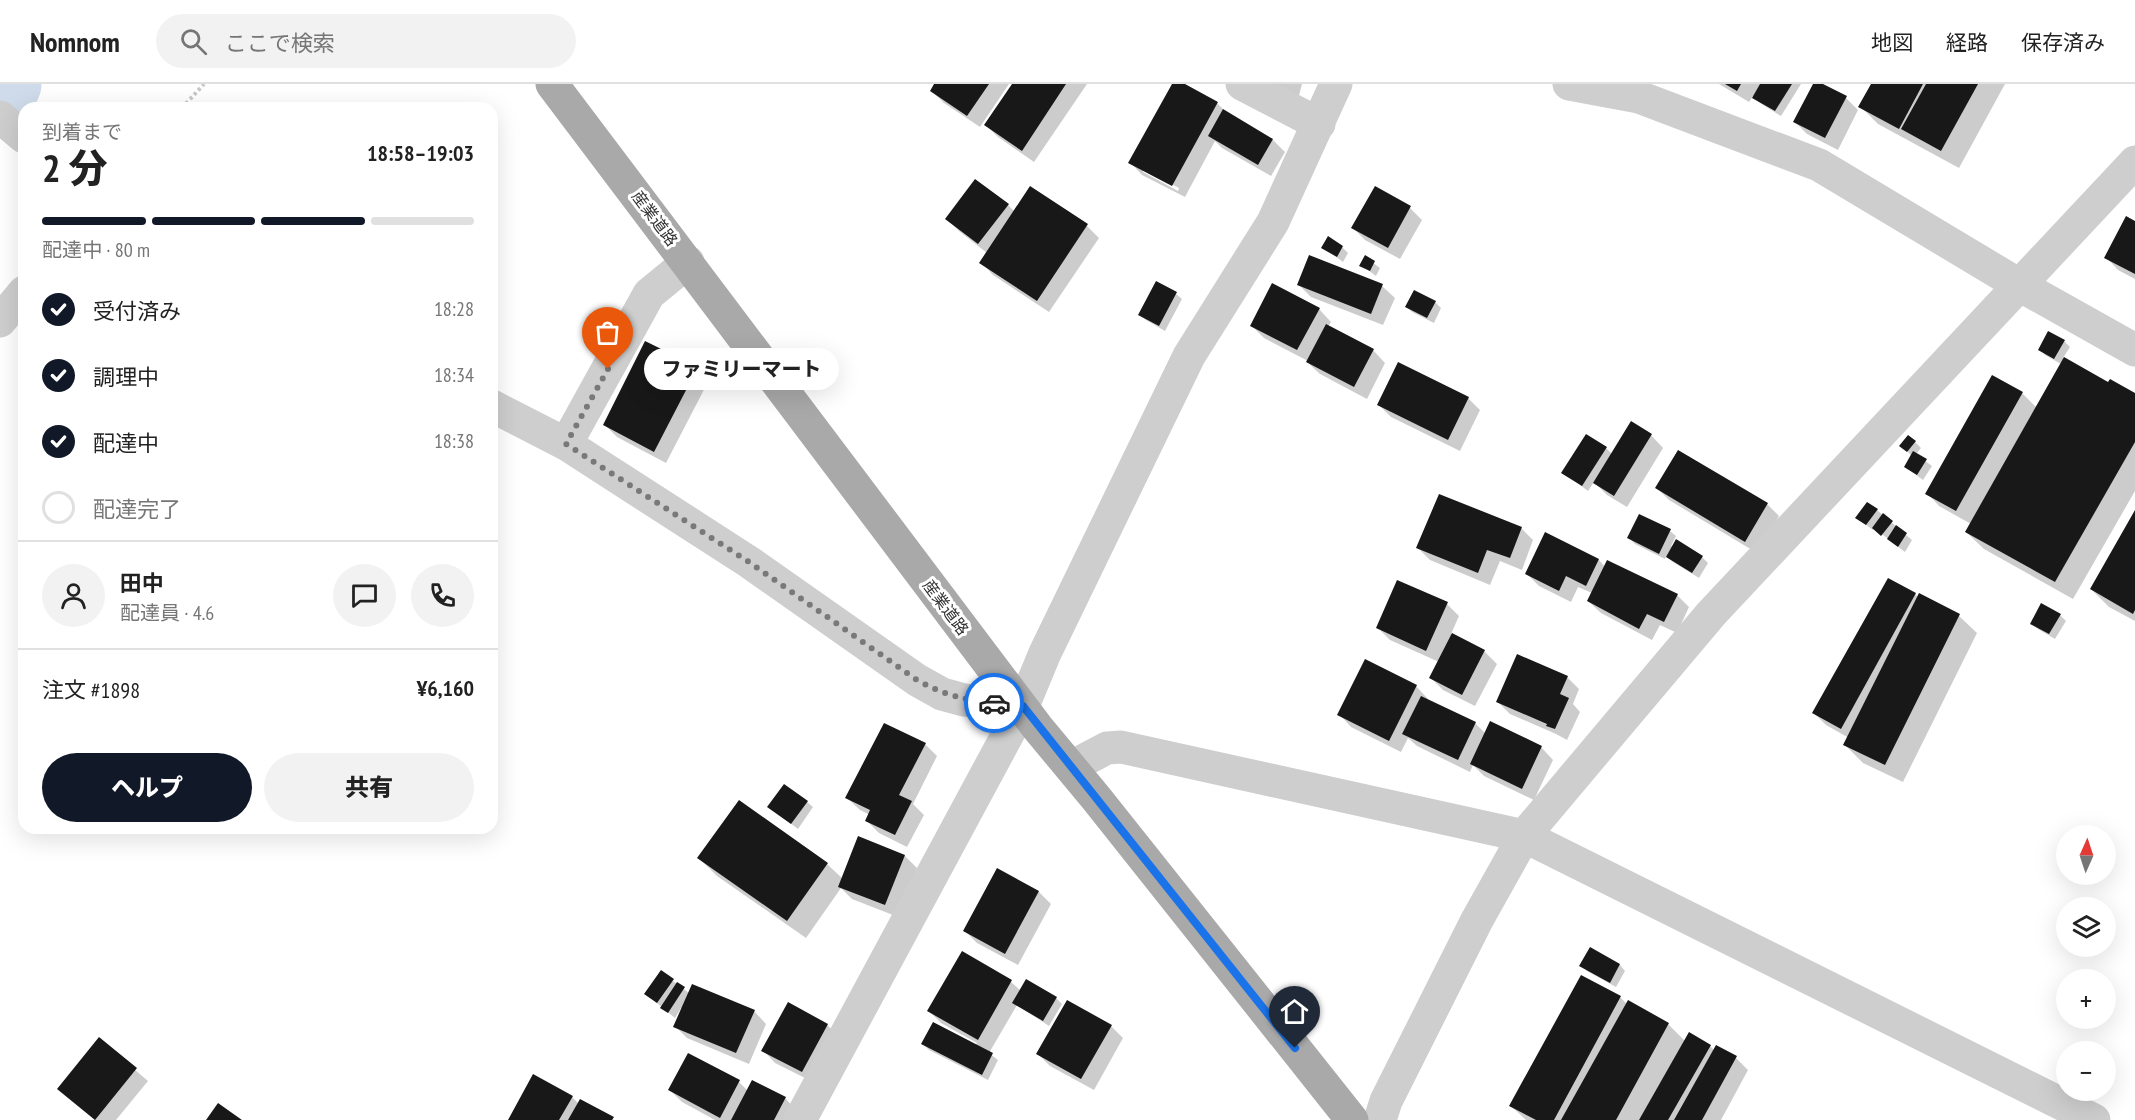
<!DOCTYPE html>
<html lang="ja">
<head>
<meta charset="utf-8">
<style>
	:root { --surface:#fff; --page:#f2f2f2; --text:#222; --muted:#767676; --line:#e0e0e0; --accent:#111827 }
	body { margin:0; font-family:"PT Sans Narrow","Noto Sans JP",sans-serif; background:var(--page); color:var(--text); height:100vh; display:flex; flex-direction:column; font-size:22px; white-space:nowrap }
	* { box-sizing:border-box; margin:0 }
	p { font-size:20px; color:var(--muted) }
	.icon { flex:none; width:33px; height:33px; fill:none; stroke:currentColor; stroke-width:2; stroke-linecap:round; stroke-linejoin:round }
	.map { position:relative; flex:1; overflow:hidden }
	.drawer { position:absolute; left:18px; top:18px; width:480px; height:732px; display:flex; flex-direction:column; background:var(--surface); border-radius:18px; box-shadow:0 6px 24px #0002 }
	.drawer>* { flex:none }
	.needle { width:39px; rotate:3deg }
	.fabs { position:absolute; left:2056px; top:741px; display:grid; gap:12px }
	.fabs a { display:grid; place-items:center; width:60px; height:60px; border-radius:50%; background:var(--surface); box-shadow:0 6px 24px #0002; font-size:30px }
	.pin { position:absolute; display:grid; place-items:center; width:51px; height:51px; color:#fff; margin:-62px -26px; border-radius:50% 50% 50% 0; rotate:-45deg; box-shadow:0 0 6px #0007 }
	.pin .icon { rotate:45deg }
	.courier { position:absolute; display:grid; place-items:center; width:60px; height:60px; margin:-30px; border:4px solid #1a73e8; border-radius:50%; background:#fff; color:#222; box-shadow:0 2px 8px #0007 }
	.bubble { position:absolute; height:42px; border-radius:21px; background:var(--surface); box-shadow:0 6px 24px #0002; font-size:20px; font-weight:800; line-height:42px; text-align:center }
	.headline em { font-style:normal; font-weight:800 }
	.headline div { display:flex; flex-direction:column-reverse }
	.headline { display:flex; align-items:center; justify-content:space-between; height:102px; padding:0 24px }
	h1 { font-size:39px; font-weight:800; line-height:45px }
	.bar { display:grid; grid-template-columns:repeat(4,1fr); gap:9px 6px; align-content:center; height:72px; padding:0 24px }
	.bar i { height:8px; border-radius:4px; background:var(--line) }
	.bar .selected { background:var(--accent) }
	.bar p { grid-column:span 4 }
	.line { display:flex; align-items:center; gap:15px; padding:0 24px; border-top:2px solid var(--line) }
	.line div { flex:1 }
	.round { display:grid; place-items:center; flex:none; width:63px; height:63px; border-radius:32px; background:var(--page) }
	ol { padding:0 24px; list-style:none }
	li { display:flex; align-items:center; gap:18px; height:66px }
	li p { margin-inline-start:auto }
	li .icon { padding:6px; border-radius:50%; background:var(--accent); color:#fff; stroke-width:4 }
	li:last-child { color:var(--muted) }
	li i { width:33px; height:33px; border:3px solid var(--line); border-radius:50% }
	.button { display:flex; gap:12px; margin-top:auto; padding:12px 24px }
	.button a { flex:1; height:69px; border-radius:36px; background:var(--accent); color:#fff; font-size:24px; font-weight:800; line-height:69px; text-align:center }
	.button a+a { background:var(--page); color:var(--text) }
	header { display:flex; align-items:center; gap:36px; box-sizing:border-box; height:84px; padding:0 30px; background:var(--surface); border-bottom:2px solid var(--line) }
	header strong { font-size:28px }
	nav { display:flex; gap:33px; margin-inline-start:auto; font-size:21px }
	.search { width:420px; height:54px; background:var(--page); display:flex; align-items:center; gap:15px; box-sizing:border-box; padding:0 21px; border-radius:33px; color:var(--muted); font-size:22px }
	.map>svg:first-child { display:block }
</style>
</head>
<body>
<header>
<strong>Nomnom</strong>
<div class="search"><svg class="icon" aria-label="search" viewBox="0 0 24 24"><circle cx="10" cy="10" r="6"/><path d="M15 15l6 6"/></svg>ここで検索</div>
<nav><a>地図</a><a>経路</a><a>保存済み</a></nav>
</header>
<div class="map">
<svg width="2135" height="1036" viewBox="0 0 2135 1036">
	<rect width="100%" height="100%" fill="#fff"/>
	<path fill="#0003" fill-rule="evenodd" d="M 936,0 L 1009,0 L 980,43 L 944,19 L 932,7 Z
		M 1014,0 L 1087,0 L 1034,78 L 998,53 L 986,41 Z
		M 1174,0 L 1182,0 L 1217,19 L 1229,31 L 1273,56 L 1285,68 L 1271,92 L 1222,64 L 1215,57 L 1185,113 L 1142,91 L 1130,78 ZM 1143,85 L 1179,104 L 1178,107 L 1143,88 Z
		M 1253,0 L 1302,0 L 1297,19 Z
		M 1719,0 L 1801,0 L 1781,32 L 1760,19 L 1753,12 L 1749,18 Z
		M 1815,0 L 1820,0 L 1846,14 L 1858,26 L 1838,66 L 1807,50 L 1795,38 Z
		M 1872,0 L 2005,0 L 1959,84 L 1878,40 L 1860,22 Z
		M 1375,104 L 1410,124 L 1422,136 L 1400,175 L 1365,156 L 1353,144 Z
		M 1008,121 L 1015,128 L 1087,142 L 1099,154 L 1049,228 L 993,191 L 981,178 L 987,169 L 959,147 L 947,135 Z
		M 2135,139 L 2135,195 L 2118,186 L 2106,173 Z
		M 1323,163 L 1342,163 L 1348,169 L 1343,178 Z
		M 1309,173 L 1382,202 L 1395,214 L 1383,241 L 1311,213 L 1299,201 Z
		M 1365,173 L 1380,184 L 1376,192 L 1361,181 Z
		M 1157,199 L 1176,210 L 1182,215 L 1165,247 L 1146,236 L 1140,231 Z
		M 1435,218 L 1441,224 L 1434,239 L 1412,228 L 1407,223 Z
		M 1319,225 L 1331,238 L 1328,243 L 1373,266 L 1385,279 L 1367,315 L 1320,290 L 1307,278 L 1308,277 L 1264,254 L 1252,242 Z
		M 2049,249 L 2064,257 L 2070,263 L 2063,274 L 2108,300 L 2135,310 L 2135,407 L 2073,515 L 1984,465 L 1966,448 L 1971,440 L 1939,422 L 1927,409 L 1993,293 L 2022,309 L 2037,324 L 2061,280 L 2045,271 L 2040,265 Z
		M 697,284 L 709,296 L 666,379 L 617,353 L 605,341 Z
		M 1468,314 L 1480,326 L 1460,367 L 1391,333 L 1379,321 Z
		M 1651,351 L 1663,364 L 1627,423 L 1607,411 L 1594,398 L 1588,407 L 1563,388 L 1606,364 L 1612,370 Z
		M 1915,358 L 1921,364 L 1916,370 L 1932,382 L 1923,396 L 1905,383 L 1912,372 L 1907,367 Z
		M 1657,404 L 1767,420 L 1779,432 L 1757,469 L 1669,416 Z
		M 1877,426 L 1912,456 L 1905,468 L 1874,444 L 1873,446 L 1857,434 Z
		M 2135,429 L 2135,537 L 2109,523 L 2091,505 Z
		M 1521,444 L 1533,456 L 1522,486 L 1500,477 L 1490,501 L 1430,476 L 1418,464 Z
		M 1670,447 L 1676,452 L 1671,462 L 1702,473 L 1708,479 L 1699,494 L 1673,478 L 1666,472 L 1665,475 L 1635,460 L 1629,454 Z
		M 1599,476 L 1605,483 L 1677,511 L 1689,523 L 1677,549 L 1660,541 L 1652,556 L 1601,529 L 1588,517 L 1592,509 L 1578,503 L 1571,518 L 1539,502 L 1527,490 Z
		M 1915,510 L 1919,514 L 1920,511 L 1959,532 L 1977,549 L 1903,698 L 1863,679 L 1845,661 L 1849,654 L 1826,641 L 1814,629 Z
		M 1447,520 L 1459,532 L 1451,550 L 1484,567 L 1497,580 L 1475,622 L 1443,606 L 1431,594 L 1439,578 L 1390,556 L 1378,544 Z
		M 2060,531 L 2066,537 L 2055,555 L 2038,545 L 2032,539 Z
		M 1567,593 L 1579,605 L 1573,620 L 1580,628 L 1567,656 L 1556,650 L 1510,630 L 1497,617 Z
		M 1416,602 L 1428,615 L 1427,616 L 1475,639 L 1486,650 L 1541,663 L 1553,676 L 1534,716 L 1484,692 L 1473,681 L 1470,688 L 1417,662 L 1408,654 L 1401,668 L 1351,643 L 1339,630 Z
		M 925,660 L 937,672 L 913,720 L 924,731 L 907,763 L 879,749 L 867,737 L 870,731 L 860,726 L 847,714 Z
		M 739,718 L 827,780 L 843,795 L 859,754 L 905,772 L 917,784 L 898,833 L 852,815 L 841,804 L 806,854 L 717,792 L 699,774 Z
		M 807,718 L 813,723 L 798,745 L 769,723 Z
		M 998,786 L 1039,808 L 1051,820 L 1018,881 L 977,859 L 965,847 Z
		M 1591,865 L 1620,881 L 1625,887 L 1616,903 L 1587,887 L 1581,881 Z
		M 962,869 L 1011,898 L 1021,907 L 1056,914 L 1062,920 L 1049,942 L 1017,921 L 989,969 L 998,976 L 988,996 L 929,966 L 923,960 L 975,962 L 977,959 L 941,939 L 929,927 Z
		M 673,897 L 689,909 L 754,927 L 766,940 L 749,980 L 687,954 L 675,942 L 682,925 L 681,924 L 675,934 L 646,910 Z
		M 1620,913 L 1627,920 L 1628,918 L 1668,940 L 1685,957 L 1710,962 L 1714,966 L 1736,974 L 1748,986 L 1721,1036 L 1526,1036 L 1511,1022 Z
		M 827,941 L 840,953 L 815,999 L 775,979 L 763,966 Z
		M 1111,942 L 1123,954 L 1094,1006 L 1050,982 L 1038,970 Z
		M 99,955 L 148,997 L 116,1036 L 95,1036 L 59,1004 Z
		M 739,998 L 748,1007 L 785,1014 L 797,1027 L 792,1036 L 715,1036 L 682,1018 L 670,1006 Z
		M 572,1013 L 579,1020 L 614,1036 L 510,1036 Z"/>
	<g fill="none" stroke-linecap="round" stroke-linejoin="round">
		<path stroke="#cfdbea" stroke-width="69" d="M 0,9 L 7,0"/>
	</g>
	<path fill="#181818" d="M 934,0 L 989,0 L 967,32 L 930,7 Z
		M 1012,0 L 1066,0 L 1022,67 L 984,41 Z
		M 1172,0 L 1185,0 L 1218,18 L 1172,102 L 1128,79 Z
		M 1725,0 L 1741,0 L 1737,7 Z
		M 1760,0 L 1792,0 L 1775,27 L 1752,14 Z
		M 1813,0 L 1823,0 L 1847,12 L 1825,54 L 1793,38 Z
		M 1871,0 L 1923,0 L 1899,45 L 1858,23 Z
		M 1926,0 L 1978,0 L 1941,67 L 1901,45 Z
		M 1223,25 L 1273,55 L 1258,81 L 1208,52 Z
		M 975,95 L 1009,120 L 978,160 L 945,135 Z
		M 1030,102 L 1088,140 L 1037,217 L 979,179 Z
		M 1375,102 L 1411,122 L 1388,164 L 1351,144 Z
		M 2126,132 L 2135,137 L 2135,190 L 2104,174 Z
		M 1328,152 L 1343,162 L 1337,173 L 1321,164 Z
		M 1309,171 L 1383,200 L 1371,230 L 1297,201 Z
		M 1365,171 L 1375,177 L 1370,187 L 1359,182 Z
		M 1156,197 L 1177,208 L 1159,242 L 1138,231 Z
		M 1272,199 L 1320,224 L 1297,266 L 1250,242 Z
		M 1414,206 L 1436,217 L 1427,234 L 1405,223 Z
		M 1326,240 L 1374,265 L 1354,303 L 1306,278 Z
		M 2048,247 L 2065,256 L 2054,275 L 2038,266 Z
		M 645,257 L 698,283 L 654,368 L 603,341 Z
		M 2064,273 L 2108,298 L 2110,295 L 2135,309 L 2135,358 L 2055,498 L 1965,448 Z
		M 1398,278 L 1469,313 L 1448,356 L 1377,321 Z
		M 1992,291 L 2023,308 L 1956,427 L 1925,410 Z
		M 1631,337 L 1652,350 L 1614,412 L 1593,399 Z
		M 1586,350 L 1607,363 L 1582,402 L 1561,389 Z
		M 1908,351 L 1916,357 L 1907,368 L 1899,362 Z
		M 1678,366 L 1768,419 L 1745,458 L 1655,404 Z
		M 1913,367 L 1927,375 L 1917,391 L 1904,383 Z
		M 1439,410 L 1522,443 L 1510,474 L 1487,466 L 1478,489 L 1416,464 Z
		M 1867,418 L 1878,425 L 1866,441 L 1855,434 Z
		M 2135,426 L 2135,526 L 2133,530 L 2090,505 Z
		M 1883,429 L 1893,437 L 1881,452 L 1872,444 Z
		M 1639,430 L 1671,445 L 1659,470 L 1627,454 Z
		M 1896,441 L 1907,449 L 1898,463 L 1887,455 Z
		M 1545,448 L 1599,475 L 1586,502 L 1566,492 L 1559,507 L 1525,490 Z
		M 1676,455 L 1703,472 L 1692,489 L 1666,473 Z
		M 1607,476 L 1678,510 L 1664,538 L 1647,530 L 1639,545 L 1587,517 Z
		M 1888,494 L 1916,509 L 1841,645 L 1812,629 Z
		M 1397,496 L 1448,518 L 1426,567 L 1376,544 Z
		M 1919,509 L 1960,530 L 1885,681 L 1843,661 Z
		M 2041,519 L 2061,530 L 2049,550 L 2030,540 Z
		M 1452,549 L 1485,566 L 1462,611 L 1429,594 Z
		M 1517,570 L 1568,592 L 1560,610 L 1569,614 L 1555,645 L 1546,642 L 1547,640 L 1496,618 Z
		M 1365,575 L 1417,601 L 1389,657 L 1337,631 Z
		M 1421,612 L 1476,638 L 1458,676 L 1402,650 Z
		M 1490,637 L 1542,662 L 1522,705 L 1470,680 Z
		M 884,639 L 926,659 L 899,711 L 912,717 L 895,751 L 865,737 L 870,726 L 845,714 Z
		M 784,700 L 808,717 L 791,740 L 767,723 Z
		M 739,716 L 828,779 L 787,837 L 697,774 Z
		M 858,752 L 905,771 L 885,821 L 838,803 Z
		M 997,784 L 1039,807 L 1005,870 L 963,847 Z
		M 1590,863 L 1620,880 L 1610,899 L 1579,882 Z
		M 962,867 L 1012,896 L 978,956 L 927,927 Z
		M 661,886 L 674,895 L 657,919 L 644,910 Z
		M 1581,891 L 1621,912 L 1554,1036 L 1536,1036 L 1509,1022 Z
		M 1026,895 L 1057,913 L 1043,937 L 1012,919 Z
		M 677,898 L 685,903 L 668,929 L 660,924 Z
		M 692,900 L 755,926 L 736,969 L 673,943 Z
		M 1067,916 L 1112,941 L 1081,995 L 1036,970 Z
		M 1628,916 L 1669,939 L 1616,1036 L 1561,1036 Z
		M 788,918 L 828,940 L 802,988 L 761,967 Z
		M 933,938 L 993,969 L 982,991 L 921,960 Z
		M 1689,948 L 1711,961 L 1668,1036 L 1639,1036 Z
		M 99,953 L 137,984 L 95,1036 L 57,1005 Z
		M 1716,961 L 1737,972 L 1702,1036 L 1674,1036 Z
		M 688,969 L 740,996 L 720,1034 L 668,1006 Z
		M 533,990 L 573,1012 L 559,1036 L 508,1036 Z
		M 752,996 L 786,1013 L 774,1036 L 731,1036 Z
		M 580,1015 L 614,1033 L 612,1036 L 568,1036 Z
		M 218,1019 L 242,1036 L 206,1036 Z"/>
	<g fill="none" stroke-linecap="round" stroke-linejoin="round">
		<path stroke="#c8c8c8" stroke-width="4" stroke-dasharray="3 3" stroke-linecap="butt" d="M 182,24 L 204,0"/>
		<path stroke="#cecece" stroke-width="33" d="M 1242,0 L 1319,40
			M 1569,0 L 1639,13 L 1819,81 L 2021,202 L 2135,266
			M 0,33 L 24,53
			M 0,237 L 24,208
			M 492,322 L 566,360 L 749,478 L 917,596 L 942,610 L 964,616 L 1023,622
			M 566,360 L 649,210 L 688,178
			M 1071,683 L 1107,664 L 1121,663 L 1524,752 L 2094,1036
			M 800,1036 L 1023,622 L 1045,569 L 1189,272 L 1273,138 L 1336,0
			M 1380,1036 L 1386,1017 L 1477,836 L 1524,752 L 1711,530 L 2135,78"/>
		<path stroke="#a9a9a9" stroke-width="33" d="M 552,0 L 1037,643 L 1096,714 L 1352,1036"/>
	</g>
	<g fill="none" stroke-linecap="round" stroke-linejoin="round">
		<path stroke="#797979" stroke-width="6" stroke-dasharray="0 10.8" d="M 608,285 L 566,360 L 749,478 L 917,596 C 946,612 962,615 994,619"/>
		<path stroke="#1a73e8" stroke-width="8" d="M 994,619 L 1023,622 L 1295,964"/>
	</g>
	<g text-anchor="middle" stroke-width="6" stroke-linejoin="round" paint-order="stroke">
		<g font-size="16" fill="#313131" stroke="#fff">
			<text transform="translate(655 134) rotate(53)" y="6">産業道路</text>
			<text transform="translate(946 523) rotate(53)" y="6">産業道路</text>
		</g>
	</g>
</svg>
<div class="fabs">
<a><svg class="needle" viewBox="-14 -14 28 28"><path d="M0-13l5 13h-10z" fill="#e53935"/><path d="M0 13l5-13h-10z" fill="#767676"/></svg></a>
<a><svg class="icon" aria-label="layers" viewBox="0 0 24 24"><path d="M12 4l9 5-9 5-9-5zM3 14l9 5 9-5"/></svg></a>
<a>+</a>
<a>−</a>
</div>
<div class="pin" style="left:608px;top:285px;background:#ea580c"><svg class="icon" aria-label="bag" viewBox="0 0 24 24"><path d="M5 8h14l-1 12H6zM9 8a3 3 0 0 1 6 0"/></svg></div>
<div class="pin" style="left:1295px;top:964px;background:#1f2937"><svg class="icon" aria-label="home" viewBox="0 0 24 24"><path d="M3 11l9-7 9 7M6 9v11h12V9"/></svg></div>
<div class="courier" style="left:994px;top:619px"><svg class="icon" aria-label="car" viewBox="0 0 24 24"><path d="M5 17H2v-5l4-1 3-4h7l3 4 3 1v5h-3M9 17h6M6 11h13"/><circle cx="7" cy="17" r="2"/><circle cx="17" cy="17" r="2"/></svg></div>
<div class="bubble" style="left:644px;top:264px;width:195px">ファミリーマート</div>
<section class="drawer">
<div class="headline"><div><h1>2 分</h1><p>到着まで</p></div><em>18:58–19:03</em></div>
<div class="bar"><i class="selected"></i><i class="selected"></i><i class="selected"></i><i></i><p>配達中 · 80 m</p></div>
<ol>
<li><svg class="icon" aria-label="check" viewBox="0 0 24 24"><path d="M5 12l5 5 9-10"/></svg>受付済み<p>18:28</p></li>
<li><svg class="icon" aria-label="check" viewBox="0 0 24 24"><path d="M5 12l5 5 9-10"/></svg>調理中<p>18:34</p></li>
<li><svg class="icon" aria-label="check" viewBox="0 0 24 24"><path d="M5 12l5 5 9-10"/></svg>配達中<p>18:38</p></li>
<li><i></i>配達完了</li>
</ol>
<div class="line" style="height:108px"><a class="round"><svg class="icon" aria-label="person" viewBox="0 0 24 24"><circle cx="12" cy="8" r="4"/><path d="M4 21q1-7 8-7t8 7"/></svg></a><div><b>田中</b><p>配達員 · 4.6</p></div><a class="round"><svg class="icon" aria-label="chat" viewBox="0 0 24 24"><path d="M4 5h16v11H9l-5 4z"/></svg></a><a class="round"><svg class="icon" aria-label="phone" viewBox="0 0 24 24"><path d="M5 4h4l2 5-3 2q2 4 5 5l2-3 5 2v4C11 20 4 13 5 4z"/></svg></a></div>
<div class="line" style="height:78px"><div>注文 #1898</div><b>¥6,160</b></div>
<div class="button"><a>ヘルプ</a><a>共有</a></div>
</section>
</div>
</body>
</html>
